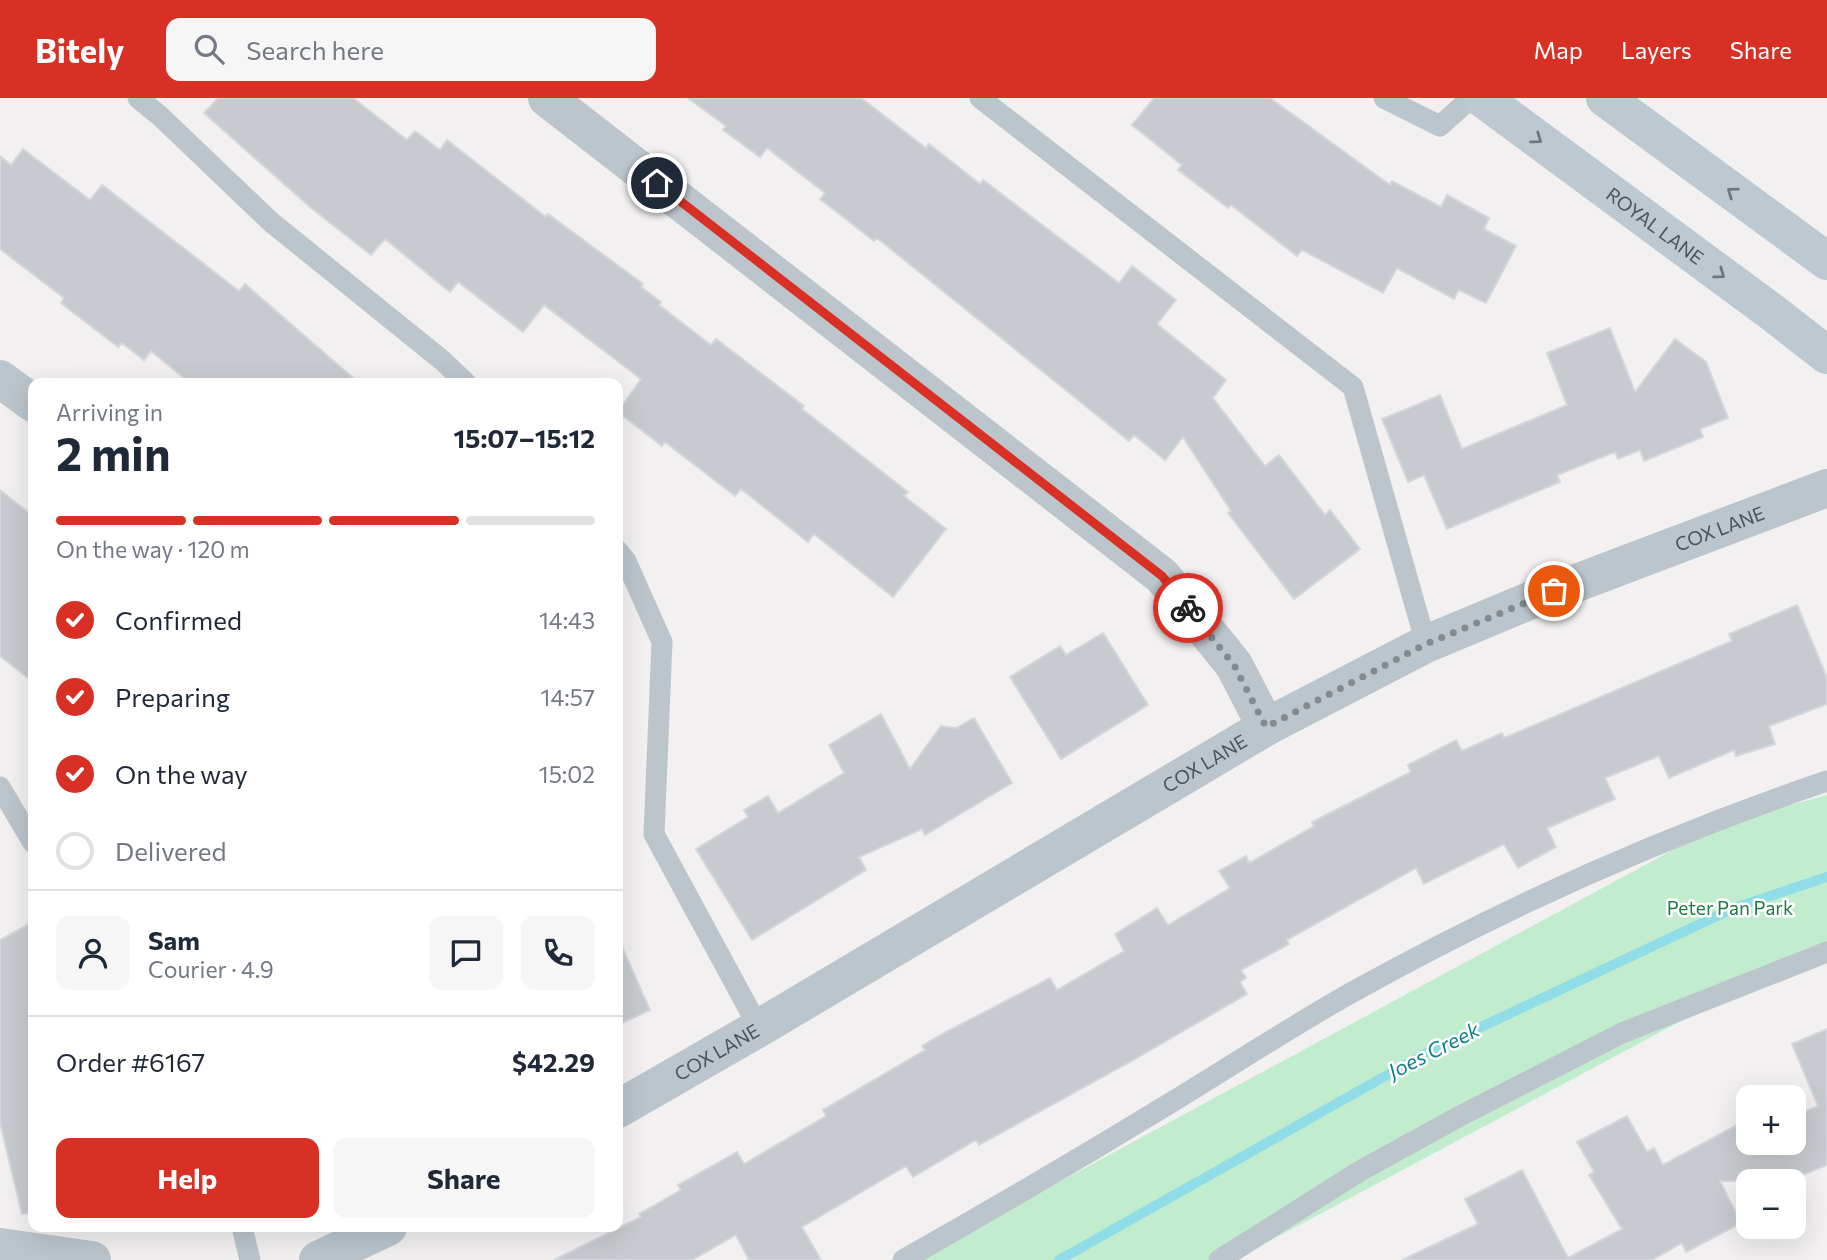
<!DOCTYPE html>
<html lang="en">
<head>
<meta charset="utf-8">
<style>
	:root { --surface:#fff; --page:#f6f6f7; --text:#1f2937; --muted:#747a83; --line:#e0e1e3; --accent:#d93025 }
	body { margin:0; font-family:Commissioner,sans-serif; background:var(--page); color:var(--text); height:100vh; display:flex; flex-direction:column; font-size:26px; white-space:nowrap }
	* { box-sizing:border-box; margin:0 }
	p { font-size:23px; color:var(--muted) }
	.icon { flex:none; width:38px; height:38px; fill:none; stroke:currentColor; stroke-width:2; stroke-linecap:round; stroke-linejoin:round }
	.map { position:relative; flex:1; overflow:hidden }
	.panel { position:absolute; left:28px; top:280px; width:595px; height:854px; display:flex; flex-direction:column; background:var(--surface); border-radius:14px; box-shadow:0 7px 28px #0002 }
	.panel>* { flex:none }
	.tools { position:absolute; left:1736px; top:987px; display:grid; gap:14px }
	.tools a { display:grid; place-items:center; width:70px; height:70px; border-radius:14px; background:var(--surface); box-shadow:0 7px 28px #0002; font-size:35px }
	.pin { position:absolute; display:grid; place-items:center; width:60px; height:60px; color:#fff; margin:-30px; border:4px solid #fff; border-radius:50%; box-shadow:0 2px 7px #0007 }
	.courier { position:absolute; display:grid; place-items:center; width:70px; height:70px; margin:-35px; border:5px solid #d93025; border-radius:50%; background:#fff; color:#222; box-shadow:0 2px 9px #0007 }
	.overview em { font-style:normal; font-weight:700 }
	.overview div { display:flex; flex-direction:column-reverse }
	.overview { display:flex; align-items:center; justify-content:space-between; height:119px; padding:0 28px }
	h1 { font-size:46px; font-weight:700; line-height:52px }
	.bar { display:grid; grid-template-columns:repeat(4,1fr); gap:10px 7px; align-content:center; height:84px; padding:0 28px }
	.bar i { height:9px; border-radius:5px; background:var(--line) }
	.bar .current { background:var(--accent) }
	.bar p { grid-column:span 4 }
	.line { display:flex; align-items:center; gap:18px; padding:0 28px; border-top:2px solid var(--line) }
	.line div { flex:1 }
	.round { display:grid; place-items:center; flex:none; width:74px; height:74px; border-radius:14px; background:var(--page) }
	ol { padding:0 28px; list-style:none }
	li { display:flex; align-items:center; gap:21px; height:77px }
	li p { margin-inline-start:auto }
	li .icon { padding:7px; border-radius:50%; background:var(--accent); color:#fff; stroke-width:4 }
	li:last-child { color:var(--muted) }
	li i { width:38px; height:38px; border:4px solid var(--line); border-radius:50% }
	.action { display:flex; gap:14px; margin-top:auto; padding:14px 28px }
	.action a { flex:1; height:80px; border-radius:14px; background:var(--accent); color:#fff; font-size:28px; font-weight:700; line-height:80px; text-align:center }
	.action a+a { background:var(--page); color:var(--text) }
	header { display:flex; align-items:center; gap:42px; box-sizing:border-box; height:98px; padding:0 35px; background:var(--accent); color:#fff }
	header strong { font-size:33px }
	nav { display:flex; gap:38px; margin-inline-start:auto; font-size:24px }
	.search { width:490px; height:63px; background:var(--page); display:flex; align-items:center; gap:18px; box-sizing:border-box; padding:0 24px; border-radius:14px; color:var(--muted); font-size:26px }
	.map>svg:first-child { display:block }
</style>
</head>
<body>
<header>
<strong>Bitely</strong>
<div class="search"><svg class="icon" aria-label="search" viewBox="0 0 24 24"><circle cx="10" cy="10" r="6"/><path d="M15 15l6 6"/></svg>Search here</div>
<nav><a>Map</a><a>Layers</a><a>Share</a></nav>
</header>
<div class="map">
<svg width="1827" height="1162" viewBox="0 0 1827 1162">
	<rect width="100%" height="100%" fill="#f2f0f0"/>
	<path fill="#c1edce" d="M 1827,697 L 1827,850 L 1799,860 L 1234,1162 L 915,1162 L 1719,727 Z"/>
	<g fill="none" stroke-linecap="round" stroke-linejoin="round">
		<path stroke="#90dde8" stroke-width="10" d="M 1059,1162 L 1428,954 L 1734,810 L 1827,779"/>
	</g>
	<path fill="#c7cbcf" stroke="#d4d7db" stroke-width="2" d="M 218,0 L 353,0 L 407,42 L 415,33 L 440,52 L 447,42 L 546,119 L 548,116 L 643,186 L 641,189 L 661,204 L 659,207 L 711,247 L 716,241 L 804,308 L 802,311 L 908,394 L 904,398 L 946,431 L 893,499 L 814,436 L 808,444 L 741,391 L 735,398 L 665,344 L 662,348 L 618,314 L 641,281 L 544,207 L 523,234 L 458,184 L 450,194 L 385,141 L 371,157 L 310,109 L 204,15 Z
		M 688,0 L 861,0 L 926,50 L 929,46 L 980,86 L 983,82 L 1119,185 L 1132,168 L 1176,202 L 1157,226 L 1226,282 L 1213,300 L 1265,368 L 1279,357 L 1325,417 L 1330,412 L 1360,451 L 1294,501 L 1228,415 L 1231,413 L 1183,339 L 1165,362 L 1134,337 L 1129,343 L 877,140 L 874,143 L 820,101 L 825,95 L 767,50 L 760,59 L 723,32 L 726,28 Z
		M 1154,0 L 1270,0 L 1390,87 L 1392,83 L 1441,109 L 1447,97 L 1489,120 L 1484,131 L 1516,148 L 1486,205 L 1459,192 L 1454,201 L 1397,170 L 1383,195 L 1302,152 L 1297,158 L 1231,107 L 1228,110 L 1178,72 L 1182,67 L 1132,27 Z
		M 23,51 L 90,102 L 102,87 L 239,193 L 245,186 L 359,285 L 190,285 L 151,253 L 144,262 L 122,245 L 118,249 L 61,205 L 64,200 L 0,151 L 0,58 L 11,67 Z
		M 1610,230 L 1635,294 L 1675,241 L 1706,264 L 1728,320 L 1700,331 L 1703,339 L 1644,363 L 1640,352 L 1618,361 L 1615,354 L 1557,377 L 1560,384 L 1447,431 L 1424,377 L 1408,384 L 1382,321 L 1440,297 L 1462,351 L 1567,307 L 1547,255 Z
		M 0,392 L 33,418 L 33,584 L 0,558 Z
		M 1797,507 L 1827,580 L 1827,606 L 1769,628 L 1775,646 L 1736,658 L 1734,652 L 1669,680 L 1659,658 L 1605,680 L 1615,701 L 1547,730 L 1556,749 L 1518,770 L 1504,746 L 1424,786 L 1416,770 L 1287,842 L 1289,846 L 1241,872 L 1246,880 L 1240,884 L 1247,896 L 1130,964 L 979,1047 L 976,1042 L 913,1079 L 906,1068 L 802,1129 L 821,1162 L 749,1162 L 736,1137 L 692,1162 L 554,1162 L 641,1119 L 639,1116 L 681,1092 L 678,1087 L 737,1054 L 744,1066 L 826,1018 L 823,1012 L 925,952 L 922,948 L 946,934 L 1050,880 L 1057,892 L 1124,853 L 1115,836 L 1157,810 L 1168,827 L 1230,790 L 1219,773 L 1246,758 L 1249,765 L 1314,728 L 1312,724 L 1411,674 L 1408,667 L 1456,642 L 1462,653 L 1502,635 L 1504,640 L 1732,543 L 1729,536 Z
		M 1103,535 L 1148,607 L 1061,661 L 1010,579 L 1060,548 L 1066,557 Z
		M 881,616 L 910,671 L 941,628 L 956,630 L 974,620 L 1012,685 L 925,737 L 922,731 L 859,759 L 866,772 L 752,842 L 696,751 L 748,719 L 744,712 L 768,698 L 778,715 L 844,675 L 829,647 Z
		M 33,824 L 33,1115 L 22,1116 L 0,1025 L 0,842 Z
		M 618,840 L 650,912 L 618,927 Z
		M 1827,931 L 1827,1067 L 1788,1083 L 1720,1083 L 1741,1125 L 1686,1154 L 1682,1145 L 1652,1162 L 1402,1162 L 1478,1126 L 1465,1101 L 1522,1072 L 1568,1160 L 1622,1131 L 1589,1077 L 1594,1074 L 1577,1044 L 1627,1018 L 1647,1054 L 1654,1050 L 1663,1067 L 1748,1021 L 1748,1045 L 1794,1045 L 1794,1018 L 1818,1008 L 1792,946 Z"/>
	<g fill="none" stroke-linecap="round" stroke-linejoin="round">
		<path stroke="#bcc5cc" stroke-width="21" d="M 138,0 L 160,18 L 271,124 L 443,263 L 466,285
			M 980,0 L 1353,289 L 1426,546
			M 1384,0 L 1440,28 L 1471,0
			M 618,453 L 626,463 L 662,544 L 654,736 L 759,930
			M 0,689 L 33,745
			M 242,1129 L 250,1162
			M 903,1162 C 995,1110 1087,1056 1177,1001 C 1234,966 1291,929 1349,896 C 1501,811 1662,739 1827,683
			M 1219,1162 L 1360,1073 L 1460,1018 L 1622,935 L 1827,854"/>
		<g stroke="#bcc5cc" stroke-width="38">
			<path d="M 547,0 L 1162,478 L 1234,567 L 1266,629"/>
			<path d="M 0,281 L 33,305"/>
			<path id="s1" d="M 618,1011 L 759,930 L 1266,629 L 1426,546 L 1529,503 L 1827,390"/>
			<path d="M 0,1149 L 92,1162"/>
			<path d="M 318,1162 L 388,1129"/>
		</g>
		<g stroke="#bdc8d0" stroke-width="38">
			<path id="s2" d="M 1482,0 L 1773,215 L 1827,257"/>
			<path d="M 1605,0 L 1827,163"/>
		</g>
	</g>
	<defs><path id="oneway-chevron" d="M-2-3.5L2.5 0L-2 3.5" fill="none" stroke-width="1.6" stroke-linecap="round" stroke-linejoin="round" transform="scale(1.75)"/></defs>
	<g stroke="#6c787f">
		<use href="#oneway-chevron" transform="translate(1537 41) rotate(36)"/>
		<use href="#oneway-chevron" transform="translate(1732 94) rotate(-144)"/>
		<use href="#oneway-chevron" transform="translate(1720 176) rotate(36)"/>
	</g>
	<g fill="none" stroke-linecap="round" stroke-linejoin="round">
		<path stroke="#848b90" stroke-width="7" stroke-dasharray="0 12.6" d="M 1188,510 L 1234,567 L 1266,629 L 1426,546 L 1554,493"/>
		<path stroke="#d93025" stroke-width="9" d="M 657,85 L 1162,478 L 1188,510"/>
	</g>
	<g text-anchor="middle" stroke-width="5" stroke-linejoin="round" paint-order="stroke">
		<g font-size="19" fill="#49555c" stroke="#fff">
			<text dy="7" stroke="none"><textPath href="#s2" startOffset="215">ROYAL LANE</textPath></text>
			<text dy="7" stroke="none"><textPath href="#s1" startOffset="1248">COX LANE</textPath></text>
			<text dy="7" stroke="none"><textPath href="#s1" startOffset="681">COX LANE</textPath></text>
			<text dy="7" stroke="none"><textPath href="#s1" startOffset="114">COX LANE</textPath></text>
		</g>
		<g font-size="19" fill="#1c7b43" stroke="#fff">
			<text x="1730" y="817">Peter Pan Park</text>
		</g>
		<g font-size="21" font-style="italic" fill="#14808e" stroke="#fff">
			<text transform="translate(1434 953) rotate(-27)" y="7">Joes Creek</text>
		</g>
	</g>
</svg>
<div class="tools">
<a>+</a>
<a>−</a>
</div>
<div class="pin" style="left:1554px;top:493px;background:#ea580c"><svg class="icon" aria-label="bag" viewBox="0 0 24 24"><path d="M5 8h14l-1 12H6zM9 8a3 3 0 0 1 6 0"/></svg></div>
<div class="pin" style="left:657px;top:85px;background:#1f2937"><svg class="icon" aria-label="home" viewBox="0 0 24 24"><path d="M3 11l9-7 9 7M6 9v11h12V9"/></svg></div>
<div class="courier" style="left:1188px;top:510px"><svg class="icon" aria-label="bike" viewBox="0 0 24 24"><circle cx="6" cy="16" r="4"/><circle cx="18" cy="16" r="4"/><path d="M6 16l4-8h5l3 8M10 8l3 8H6M13 5h3"/></svg></div>
<section class="panel">
<div class="overview"><div><h1>2 min</h1><p>Arriving in</p></div><em>15:07–15:12</em></div>
<div class="bar"><i class="current"></i><i class="current"></i><i class="current"></i><i></i><p>On the way · 120 m</p></div>
<ol>
<li><svg class="icon" aria-label="check" viewBox="0 0 24 24"><path d="M5 12l5 5 9-10"/></svg>Confirmed<p>14:43</p></li>
<li><svg class="icon" aria-label="check" viewBox="0 0 24 24"><path d="M5 12l5 5 9-10"/></svg>Preparing<p>14:57</p></li>
<li><svg class="icon" aria-label="check" viewBox="0 0 24 24"><path d="M5 12l5 5 9-10"/></svg>On the way<p>15:02</p></li>
<li><i></i>Delivered</li>
</ol>
<div class="line" style="height:126px"><a class="round"><svg class="icon" aria-label="person" viewBox="0 0 24 24"><circle cx="12" cy="8" r="4"/><path d="M4 21q1-7 8-7t8 7"/></svg></a><div><b>Sam</b><p>Courier · 4.9</p></div><a class="round"><svg class="icon" aria-label="chat" viewBox="0 0 24 24"><path d="M4 5h16v11H9l-5 4z"/></svg></a><a class="round"><svg class="icon" aria-label="phone" viewBox="0 0 24 24"><path d="M5 4h4l2 5-3 2q2 4 5 5l2-3 5 2v4C11 20 4 13 5 4z"/></svg></a></div>
<div class="line" style="height:91px"><div>Order #6167</div><b>$42.29</b></div>
<div class="action"><a>Help</a><a>Share</a></div>
</section>
</div>
</body>
</html>
